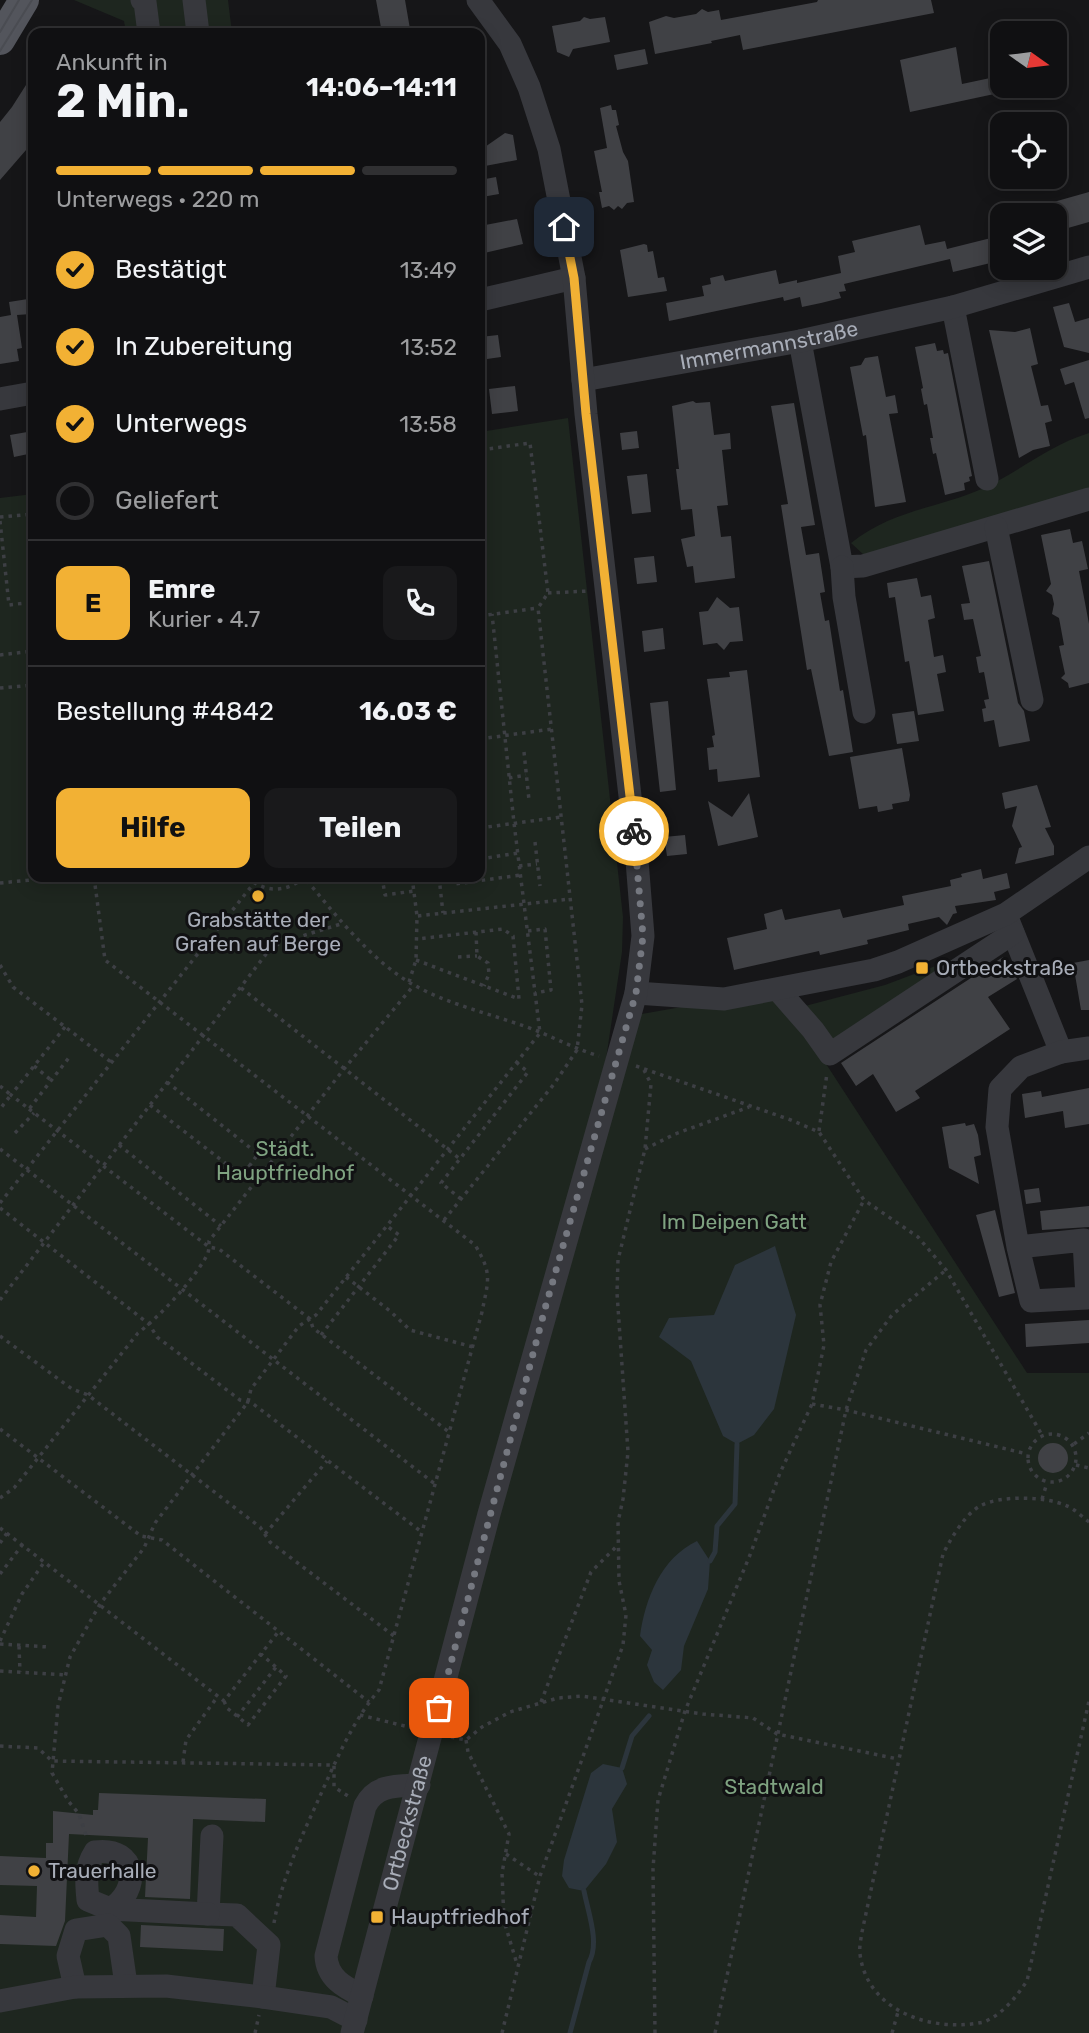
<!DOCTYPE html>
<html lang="de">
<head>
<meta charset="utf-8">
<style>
	:root { --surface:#101012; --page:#19191b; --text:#f1f3f6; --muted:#9c9d9f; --line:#303032; --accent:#f2b134 }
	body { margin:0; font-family:Rubik,sans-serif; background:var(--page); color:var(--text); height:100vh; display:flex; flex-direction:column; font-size:26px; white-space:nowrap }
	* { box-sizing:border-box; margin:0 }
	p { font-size:23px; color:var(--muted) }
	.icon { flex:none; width:38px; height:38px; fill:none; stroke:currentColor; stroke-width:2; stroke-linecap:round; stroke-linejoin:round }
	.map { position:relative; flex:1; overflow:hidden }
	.side { position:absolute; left:28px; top:28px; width:457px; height:854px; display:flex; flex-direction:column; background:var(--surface); border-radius:14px; box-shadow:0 4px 18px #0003,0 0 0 2px var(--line) }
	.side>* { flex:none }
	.needle { width:46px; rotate:104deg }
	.tools { position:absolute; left:990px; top:21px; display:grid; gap:14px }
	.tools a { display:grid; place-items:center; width:77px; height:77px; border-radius:14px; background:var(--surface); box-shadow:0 4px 18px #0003,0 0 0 2px var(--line); font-size:35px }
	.pin { position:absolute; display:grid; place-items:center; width:60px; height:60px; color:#fff; margin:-30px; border-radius:14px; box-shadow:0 4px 10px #0006 }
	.courier { position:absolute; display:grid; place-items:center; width:70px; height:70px; margin:-35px; border:5px solid #f2b134; border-radius:50%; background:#fff; color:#222; box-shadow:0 2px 9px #0007 }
	.overview em { font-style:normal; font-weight:700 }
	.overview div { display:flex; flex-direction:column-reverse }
	.overview { display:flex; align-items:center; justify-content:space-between; height:119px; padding:0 28px }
	h1 { font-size:46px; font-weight:700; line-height:52px }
	.bar { display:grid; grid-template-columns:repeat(4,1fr); gap:10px 7px; align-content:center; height:84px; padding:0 28px }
	.bar i { height:9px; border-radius:5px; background:var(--line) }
	.bar .selected { background:var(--accent) }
	.bar p { grid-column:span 4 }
	.line { display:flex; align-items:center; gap:18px; padding:0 28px; border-top:2px solid var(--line) }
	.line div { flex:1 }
	.round { display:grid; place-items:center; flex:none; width:74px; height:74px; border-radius:14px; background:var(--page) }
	ol { padding:0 28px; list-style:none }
	li { display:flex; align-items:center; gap:21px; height:77px }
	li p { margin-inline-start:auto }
	li .icon { padding:7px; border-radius:50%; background:var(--accent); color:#111; stroke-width:4 }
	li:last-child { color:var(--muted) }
	li i { width:38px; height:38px; border:4px solid var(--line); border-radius:50% }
	.button { display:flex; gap:14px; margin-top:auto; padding:14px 28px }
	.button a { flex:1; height:80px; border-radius:14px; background:var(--accent); color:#111; font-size:28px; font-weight:700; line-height:80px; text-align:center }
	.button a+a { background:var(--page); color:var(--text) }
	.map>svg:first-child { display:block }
</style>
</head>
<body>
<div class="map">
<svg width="1089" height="2033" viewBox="0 0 1089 2033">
	<rect width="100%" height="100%" fill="#161618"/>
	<path fill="#1e261f" d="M 74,0 L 228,0 L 232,33 L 126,33 L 124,21 Z
		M 568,418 L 623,917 L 622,952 L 606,1059 L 347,2033 L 0,2033 L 0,498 L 33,494 L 33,877 L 480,877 L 480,432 Z
		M 1089,433 L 1089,489 L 864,555 L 851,543 C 894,509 937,509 984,488 C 1020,471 1050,445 1089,433 Z
		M 962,956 L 837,1046 L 805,1006 L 885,985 Z
		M 778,990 L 1027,1373 L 1089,1373 L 1089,2033 L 356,2033 L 636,1015 Z"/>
	<path fill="#2c353c" d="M 775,1246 L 796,1315 L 774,1409 L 754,1435 L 737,1444 L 723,1436 L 691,1361 L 659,1337 L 669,1318 L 714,1315 L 735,1265 Z
		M 697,1541 L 710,1561 L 708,1589 L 684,1646 L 681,1670 L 663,1690 L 654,1682 L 647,1665 L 652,1650 L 640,1636 C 645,1599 661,1558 697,1541 Z
		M 603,1764 L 622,1768 L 627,1784 L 612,1809 L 617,1842 L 606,1864 L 584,1891 L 569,1888 L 562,1876 L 564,1860 L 591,1773 Z"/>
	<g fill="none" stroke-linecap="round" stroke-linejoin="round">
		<path stroke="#2c353c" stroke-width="5" d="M 710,1561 L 715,1552 L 717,1526 L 735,1504 L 737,1444
			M 622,1768 L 632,1736 L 649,1716
			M 570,2033 L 589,1962 C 600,1943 588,1912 584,1891"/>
	</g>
	<path fill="#404145" d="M 376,0 L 405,0 L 410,29 L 382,33 Z
		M 818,0 L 931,0 L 934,13 L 743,50 L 740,35 L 711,41 L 712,43 L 655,54 L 649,22 L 666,16 L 674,18 L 696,14 L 702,9 L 708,12 L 719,10 L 721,20 L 817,2 Z
		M 584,17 L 590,19 L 605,17 L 610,42 L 573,49 L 569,57 L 557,52 L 552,26 L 580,21 Z
		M 956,47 L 962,84 L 995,77 L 999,93 L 910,112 L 900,60 Z
		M 645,49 L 648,64 L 617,70 L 614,55 Z
		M 33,74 L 33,142 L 0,180 L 0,122 L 12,107 Z
		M 611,105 L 612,110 L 616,110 L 619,125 L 616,126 L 623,152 L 628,161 L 634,202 L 627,203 L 622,209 L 618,206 L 614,210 L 609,206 L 602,208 L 599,192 L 602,192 L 594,151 L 607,148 L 600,108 Z
		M 505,133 L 513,135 L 517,160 L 485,166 L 482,149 Z
		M 496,177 L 499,194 L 482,197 L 480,180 Z
		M 1089,192 L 1089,222 L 1068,228 L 1067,215 L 1053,215 L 1050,203 Z
		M 517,219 L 523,244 L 480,254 L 480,226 Z
		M 920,225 L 925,245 L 945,241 L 947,249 L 1003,235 L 1003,260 L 953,272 L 950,259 L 844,284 L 846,291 L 839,292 L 841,298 L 821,303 L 802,307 L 800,297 L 784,301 L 783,297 L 669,321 L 666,303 L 704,296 L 702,286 L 711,284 L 710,278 L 723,275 L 725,281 L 776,270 L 779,284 L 797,280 L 797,283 L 841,273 L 838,256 L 855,252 L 852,241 Z
		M 644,244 L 647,245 L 648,252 L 653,251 L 658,278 L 664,277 L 667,291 L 628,297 L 620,250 Z
		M 28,299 L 31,314 L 17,315 L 22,348 L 17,349 L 19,361 L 0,364 L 0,317 L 11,315 L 9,302 Z
		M 1069,303 L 1075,322 L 1089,318 L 1089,353 L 1064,347 L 1053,307 Z
		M 1030,328 L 1038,364 L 1031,366 L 1041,406 L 1048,405 L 1052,421 L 1045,423 L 1050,446 L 1033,450 L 1019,458 L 989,330 L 1015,332 Z
		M 498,335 L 501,357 L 480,360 L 480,337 Z
		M 935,343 L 937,351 L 943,350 L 944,354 L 948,353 L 972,476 L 969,477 L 970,481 L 964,483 L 965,490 L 945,495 L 936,453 L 933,454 L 930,438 L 933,438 L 927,404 L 924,405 L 921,389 L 923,388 L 915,347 Z
		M 878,356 L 886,397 L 895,395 L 898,413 L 889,414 L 906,502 L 875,507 L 866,435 L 863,436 L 850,367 L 861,365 L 865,358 Z
		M 1089,360 L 1089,418 L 1085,419 L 1074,382 L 1065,385 L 1060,369 Z
		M 515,386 L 518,411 L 492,414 L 489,389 Z
		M 693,401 L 696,403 L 710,402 L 714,435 L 730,433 L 731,449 L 722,450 L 728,505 L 717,506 L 721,537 L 731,536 L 735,578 L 695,583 L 693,566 L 687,567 L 681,539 L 695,536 L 692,509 L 681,510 L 676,469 L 679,469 L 672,406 Z
		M 794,403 L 815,525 L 801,527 L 806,555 L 819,553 L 825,592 L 820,593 L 825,621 L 829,620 L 840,691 L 843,690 L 853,752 L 829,756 L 811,669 L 807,670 L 781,505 L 788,504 L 771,406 Z
		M 33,431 L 33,453 L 14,457 L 10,435 Z
		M 637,431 L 639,448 L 622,450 L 620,433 Z
		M 647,474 L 651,512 L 632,514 L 627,476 Z
		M 1070,529 L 1073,543 L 1082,541 L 1088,569 L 1079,571 L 1089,624 L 1089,683 L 1069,688 L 1068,683 L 1061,678 L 1065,674 L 1059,646 L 1064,645 L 1059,618 L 1052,614 L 1054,604 L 1052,595 L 1046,591 L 1051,584 L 1041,535 Z
		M 654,556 L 657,582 L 637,584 L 634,558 Z
		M 989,561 L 1018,703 L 1024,711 L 1030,741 L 999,747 L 994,720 L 984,722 L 982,709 L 986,708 L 984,700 L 989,699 L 984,672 L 979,673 L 976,657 L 981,656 L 973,619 L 964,620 L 961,604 L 970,603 L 962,566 Z
		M 917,578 L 921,597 L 931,595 L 935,618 L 928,620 L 934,657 L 943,655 L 946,672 L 937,674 L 944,711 L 918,715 L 909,661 L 905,662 L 895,597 L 889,598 L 887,583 Z
		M 717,597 L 730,608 L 739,607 L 743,641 L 730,642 L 724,650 L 717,643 L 703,645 L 699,612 L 708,611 Z
		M 663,628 L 665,649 L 644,652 L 642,631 Z
		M 747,670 L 760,777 L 718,782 L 717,769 L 709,770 L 707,748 L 714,747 L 712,736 L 715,735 L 707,679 L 730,677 L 729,672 Z
		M 668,701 L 676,790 L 660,792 L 650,703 Z
		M 914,711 L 919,741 L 897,744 L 892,714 Z
		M 902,748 L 910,795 L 909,801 L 892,804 L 893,809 L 878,812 L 877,806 L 859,809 L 850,757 Z
		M 1037,785 L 1051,827 L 1045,828 L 1054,846 L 1054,855 L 1015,864 L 1019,848 L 1022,847 L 1012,826 L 1017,806 L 1005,809 L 1002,793 Z
		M 749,793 L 758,837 L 718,846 L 708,801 L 732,817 Z
		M 685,835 L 687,854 L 667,856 L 664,837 Z
		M 981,869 L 983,879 L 1007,873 L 1010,888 L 994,892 L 996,900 L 955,906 L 957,913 L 953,914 L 947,925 L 939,917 L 908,924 L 909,930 L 867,940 L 868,944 L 820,955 L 819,951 L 734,970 L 727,938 L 767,929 L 764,914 L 782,909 L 785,920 L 840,909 L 843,918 L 904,905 L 902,896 L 951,886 L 950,880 L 962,877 L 961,874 Z
		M 1003,957 L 1017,979 L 988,997 L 1010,1029 L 915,1091 L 920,1098 L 896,1112 L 873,1074 L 856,1086 L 841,1063 Z
		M 1089,960 L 1089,1010 L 1081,1010 L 1073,963 Z
		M 1089,1088 L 1089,1124 L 1065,1128 L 1063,1111 L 1025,1118 L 1022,1094 L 1041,1091 L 1042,1097 Z
		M 965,1123 L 966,1126 L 974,1124 L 978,1135 L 981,1155 L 974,1157 L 979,1184 L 949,1168 L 942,1127 Z
		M 1039,1188 L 1041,1202 L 1026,1204 L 1024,1190 Z
		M 1089,1206 L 1089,1227 L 1042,1230 L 1040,1211 Z
		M 995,1210 L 1015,1293 L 999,1297 L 976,1215 Z
		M 1089,1320 L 1089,1343 L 1026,1347 L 1025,1324 Z
		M1038 1458a15 15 0 1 1 30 0a15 15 0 1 1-30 0Z
		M 99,1793 L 266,1799 L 265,1822 L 193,1819 L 190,1899 L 145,1897 L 148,1838 L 69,1834 L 65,1921 L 56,1946 L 0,1944 L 0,1915 L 36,1917 L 37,1886 L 0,1885 L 0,1856 L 46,1858 L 46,1843 L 53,1843 L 53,1811 L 93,1815 L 93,1810 L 98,1810 Z
		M 141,1925 L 224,1929 L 223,1951 L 140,1947 Z"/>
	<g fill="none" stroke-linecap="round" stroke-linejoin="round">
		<path stroke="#3d3f44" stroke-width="3.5" stroke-dasharray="3.5 5" stroke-linecap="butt" d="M 0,517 L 33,514
			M 0,521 L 9,605 L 33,602
			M 548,593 L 588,591
			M 480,616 L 538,608
			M 0,655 L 33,651
			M 0,688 L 33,685
			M 480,739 L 552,729
			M 524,752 L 529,800
			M 509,778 L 526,775
			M 480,828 L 561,817
			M 535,842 L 540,886
			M 480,859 L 518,853
			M 519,866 L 537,864
			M 94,877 L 105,960 L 475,1245 C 493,1274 488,1281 482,1312 L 379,1690 C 351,1723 334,1765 316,1805 C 299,1842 281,1882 274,1923
			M 247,877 C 264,893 287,893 304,877 C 334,913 372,962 414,985 C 445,1003 490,1014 524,1026 C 550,1035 572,1048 599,1056
			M 382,877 L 385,895 L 414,891
			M 412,877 L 417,916
			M 439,877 L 443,913
			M 454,877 L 455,884 L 521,875
			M 0,883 L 62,877
			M 528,931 L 545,929 L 551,990 L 535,993
			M 476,932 L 477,956 L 488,963 L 489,974 L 484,986
			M 458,957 L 477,956
			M 416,960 L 519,999 L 513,936 L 503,929 L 418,939
			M 0,965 L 13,987 L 111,1062
			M 409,982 L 416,960 L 417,916 L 570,899
			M 241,988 L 460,1159
			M 65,1027 L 11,1095 L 29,1109 L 71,1055
			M 34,1066 L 51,1080
			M 636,1066 L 791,1120 L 819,1132 L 864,1200 L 918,1237 L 946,1270 L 1042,1435
			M 167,1082 L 258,1154 L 250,1165 L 262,1174
			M 0,1086 L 11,1095 L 0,1109
			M 150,1105 L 242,1176 L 250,1165
			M 29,1109 L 209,1247 L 219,1249 L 310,1319 L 313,1328 L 449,1432
			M 819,1131 L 827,1073
			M 15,1133 L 34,1113
			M 119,1145 L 221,1226
			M 0,1149 L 435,1484
			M 645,1149 L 675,1134 L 749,1107
			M 461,1199 L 441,1183 L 528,1072 L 516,1062
			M 0,1203 L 254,883
			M 0,1208 L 149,1324 L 157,1337 L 240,1400 L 252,1403 L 423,1533
			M 444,1220 L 554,1084 L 577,1050 L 582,1005 L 538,608 L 548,593 L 530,443 L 480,450
			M 346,1277 L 390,1311 L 410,1330 L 473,1347
			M 0,1300 L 273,945 L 302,942 L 302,936 L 344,923
			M 321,1335 L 399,1235 L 387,1226
			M 0,1336 L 72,1389 L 88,1395 L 260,1527 L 270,1542 L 394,1636
			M 812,1404 L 846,1410 L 1027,1454
			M 0,1429 L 141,1536 L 162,1540 L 369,1702
			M1028 1458a24 24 0 1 1 48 0a24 24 0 1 1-48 0Z
			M 1074,1444 L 1089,1433
			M 1076,1465 L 1089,1468
			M 0,1498 L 14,1488 L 138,1333 C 161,1315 191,1283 206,1257 C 209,1253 209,1247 209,1241 L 344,1069 L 414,985
			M 1042,1499 L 1047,1483
			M 1089,1522 C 1082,1517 1075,1509 1067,1506 C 1046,1496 1000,1495 980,1506 C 965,1514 950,1540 943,1554 L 862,1932 C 861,1939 859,1947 860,1954 C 867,2012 933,2033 984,2022 C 1003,2014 1016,1997 1027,1981 L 1089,1701
			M 0,1528 L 224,1701 L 279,1631
			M 265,1534 L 327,1461
			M 0,1543 L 7,1533
			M 0,1574 L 23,1544
			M 0,1641 L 22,1594 L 45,1561
			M 0,1644 L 48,1647
			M 19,1646 L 20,1672
			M 0,1671 L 66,1675
			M 224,1701 L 227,1708 L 248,1725 L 286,1676 L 261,1654
			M 541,1702 L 591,1572 L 617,1546
			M 360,1715 L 413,1728
			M 237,1717 L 276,1667
			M 451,1737 L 466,1740 L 482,1727 L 510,1712 L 558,1698 L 582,1696 L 703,1714 L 753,1718 L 777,1734 L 898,1759
			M 466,1740 L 468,1752 L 509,1834 L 502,1873 L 504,1921 L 517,1964
			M 0,1746 L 38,1748 L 52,1761 L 334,1765 L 334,1787 L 348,1796
			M 183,1762 L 186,1740 L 218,1696
			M 86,1835 L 79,1814 L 69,1802 L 52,1773 L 58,1706 L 70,1657 L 100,1604 L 144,1548 L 155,1523 L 248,1402 L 251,1389 L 299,1326 L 316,1315 L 540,1033 L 514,823 L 492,614
			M 506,1854 L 539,1876
			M 255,2033 L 259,2015
			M 502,2033 L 540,1876 L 623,1645 L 626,1615 L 619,1581 L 618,1522 L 623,1499 L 628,1452 L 617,1293 L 618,1260 L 645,1149 L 651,1084 L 644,1070
			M 655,2033 L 653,1869 L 658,1800 L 685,1711 L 750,1555 L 780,1473 L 812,1404 L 824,1345 L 820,1305 L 831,1262 L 864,1200
			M 715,2033 L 846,1410 L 866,1350 L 892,1315 L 946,1270
			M 892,2033 L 898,2012"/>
		<g stroke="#37383d" stroke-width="23">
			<path d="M 142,0 L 145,2 L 149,33"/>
			<path d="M 194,0 L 198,33"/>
			<path d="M 480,300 L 574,278"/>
			<path d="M 953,307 L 987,479"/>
			<path d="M 800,341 L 842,567 L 863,566 L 1089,499"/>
			<path id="s1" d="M 583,380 L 800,341 L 953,307 L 1089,267"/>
			<path d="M 0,399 L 33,393"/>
			<path d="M 996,527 L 1032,700"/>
			<path d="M 842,567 L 844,597 L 864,712"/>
			<path d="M 1008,920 L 1061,1052"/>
			<path d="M 778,990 L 813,1030 L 830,1054 L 1013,933"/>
			<path d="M 636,993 L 724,999 L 874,970 L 898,962 L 1006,914 L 1089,857"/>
			<path d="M 1018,1247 L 1084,1240 L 1087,1298 L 1031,1301 L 1018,1247 L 997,1127 L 1000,1089 L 1021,1067 L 1061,1052 L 1089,1048"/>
			<path d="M 212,1836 L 208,1914 L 237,1915 L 269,1945 L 263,1997"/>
			<path d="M 108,1925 L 110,1909 C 141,1891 138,1846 95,1852 C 85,1868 86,1881 88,1900 L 110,1909 L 208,1914"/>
			<path d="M 75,1987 L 68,1956 L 76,1930 L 108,1925 L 119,1936 L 126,1985"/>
			<path d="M 362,1996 C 344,1987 327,1978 326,1956 L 365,1806 C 376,1784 397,1786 419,1785"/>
			<path d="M 0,2001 L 75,1987 L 166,1986 L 263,1997 L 331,2007 L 356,2020"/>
			<path id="s2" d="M 352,2033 L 489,1514 L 636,993 L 643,936 L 636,848 L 586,414 L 574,278 L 549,149 L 529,87 L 510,44 L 478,0"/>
		</g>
		<path stroke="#53555c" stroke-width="30" d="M 0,40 L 24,0"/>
		<path stroke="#4a4c52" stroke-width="2" d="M 0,32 L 19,0
			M 0,51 L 32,0"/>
	</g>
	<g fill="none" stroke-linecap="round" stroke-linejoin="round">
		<path stroke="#757880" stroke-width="7" stroke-dasharray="0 12.6" d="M 439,1708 L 546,1305 L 636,993 L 643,936 L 634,831"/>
		<path stroke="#f2b134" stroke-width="9" d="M 564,227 L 574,278 L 586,414 L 634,831"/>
	</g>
	<g fill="#f2b134" stroke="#111113" stroke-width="2.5">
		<circle cx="258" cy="896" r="7"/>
		<rect x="915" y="961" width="14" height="14" rx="3.5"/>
		<circle cx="34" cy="1871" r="7"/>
		<rect x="370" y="1910" width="14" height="14" rx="3.5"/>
	</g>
	<g text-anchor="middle" stroke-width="6" stroke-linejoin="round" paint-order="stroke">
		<g font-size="21" fill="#a8adb8" stroke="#111113">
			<text dy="7" stroke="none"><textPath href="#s1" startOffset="189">Immermannstraße</textPath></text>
			<text dy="7" stroke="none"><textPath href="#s2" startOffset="217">Ortbeckstraße</textPath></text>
		</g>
		<g font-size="21" fill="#a8adb8" stroke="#111113" text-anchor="start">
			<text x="258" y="927" text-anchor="middle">Grabstätte der<tspan x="258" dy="24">Grafen auf Berge</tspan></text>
			<text x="936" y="975">Ortbeckstraße</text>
			<text x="48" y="1878">Trauerhalle</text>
			<text x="391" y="1924">Hauptfriedhof</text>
		</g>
		<g font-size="21" fill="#7fa381" stroke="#111113">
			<text x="285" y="1156">Städt.<tspan x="285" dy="24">Hauptfriedhof</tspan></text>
			<text x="734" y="1229">Im Deipen Gatt</text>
			<text x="774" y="1794">Stadtwald</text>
		</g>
	</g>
</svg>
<div class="tools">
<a><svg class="needle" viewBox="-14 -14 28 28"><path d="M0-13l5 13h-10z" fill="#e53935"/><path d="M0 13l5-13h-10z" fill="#9c9d9f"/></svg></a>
<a><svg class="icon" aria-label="locate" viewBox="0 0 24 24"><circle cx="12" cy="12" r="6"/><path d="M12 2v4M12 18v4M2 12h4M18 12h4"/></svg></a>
<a><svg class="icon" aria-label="layers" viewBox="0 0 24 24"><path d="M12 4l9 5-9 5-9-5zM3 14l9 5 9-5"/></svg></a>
</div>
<div class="pin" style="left:439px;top:1708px;background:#ea580c"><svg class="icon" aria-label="bag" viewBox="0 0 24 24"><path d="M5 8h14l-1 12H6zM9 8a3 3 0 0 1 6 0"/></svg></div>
<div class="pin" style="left:564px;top:227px;background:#1f2937"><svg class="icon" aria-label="home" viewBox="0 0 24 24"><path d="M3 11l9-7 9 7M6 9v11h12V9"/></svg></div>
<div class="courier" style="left:634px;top:831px"><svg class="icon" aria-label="bike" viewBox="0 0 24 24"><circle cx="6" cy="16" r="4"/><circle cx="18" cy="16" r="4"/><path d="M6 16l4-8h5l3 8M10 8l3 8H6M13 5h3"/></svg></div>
<section class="side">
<div class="overview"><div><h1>2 Min.</h1><p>Ankunft in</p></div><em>14:06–14:11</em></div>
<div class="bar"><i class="selected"></i><i class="selected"></i><i class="selected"></i><i></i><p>Unterwegs · 220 m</p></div>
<ol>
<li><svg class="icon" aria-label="check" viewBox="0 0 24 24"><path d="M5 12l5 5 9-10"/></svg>Bestätigt<p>13:49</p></li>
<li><svg class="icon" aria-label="check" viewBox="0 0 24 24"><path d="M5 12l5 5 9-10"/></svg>In Zubereitung<p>13:52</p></li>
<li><svg class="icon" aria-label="check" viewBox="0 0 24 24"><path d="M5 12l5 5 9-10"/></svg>Unterwegs<p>13:58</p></li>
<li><i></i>Geliefert</li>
</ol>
<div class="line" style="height:126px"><b class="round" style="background:var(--accent);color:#111">E</b><div><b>Emre</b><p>Kurier · 4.7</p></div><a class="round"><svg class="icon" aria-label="phone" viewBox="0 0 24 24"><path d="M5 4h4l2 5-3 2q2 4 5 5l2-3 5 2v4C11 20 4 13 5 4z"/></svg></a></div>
<div class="line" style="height:91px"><div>Bestellung #4842</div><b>16.03 €</b></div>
<div class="button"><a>Hilfe</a><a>Teilen</a></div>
</section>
</div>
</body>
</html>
